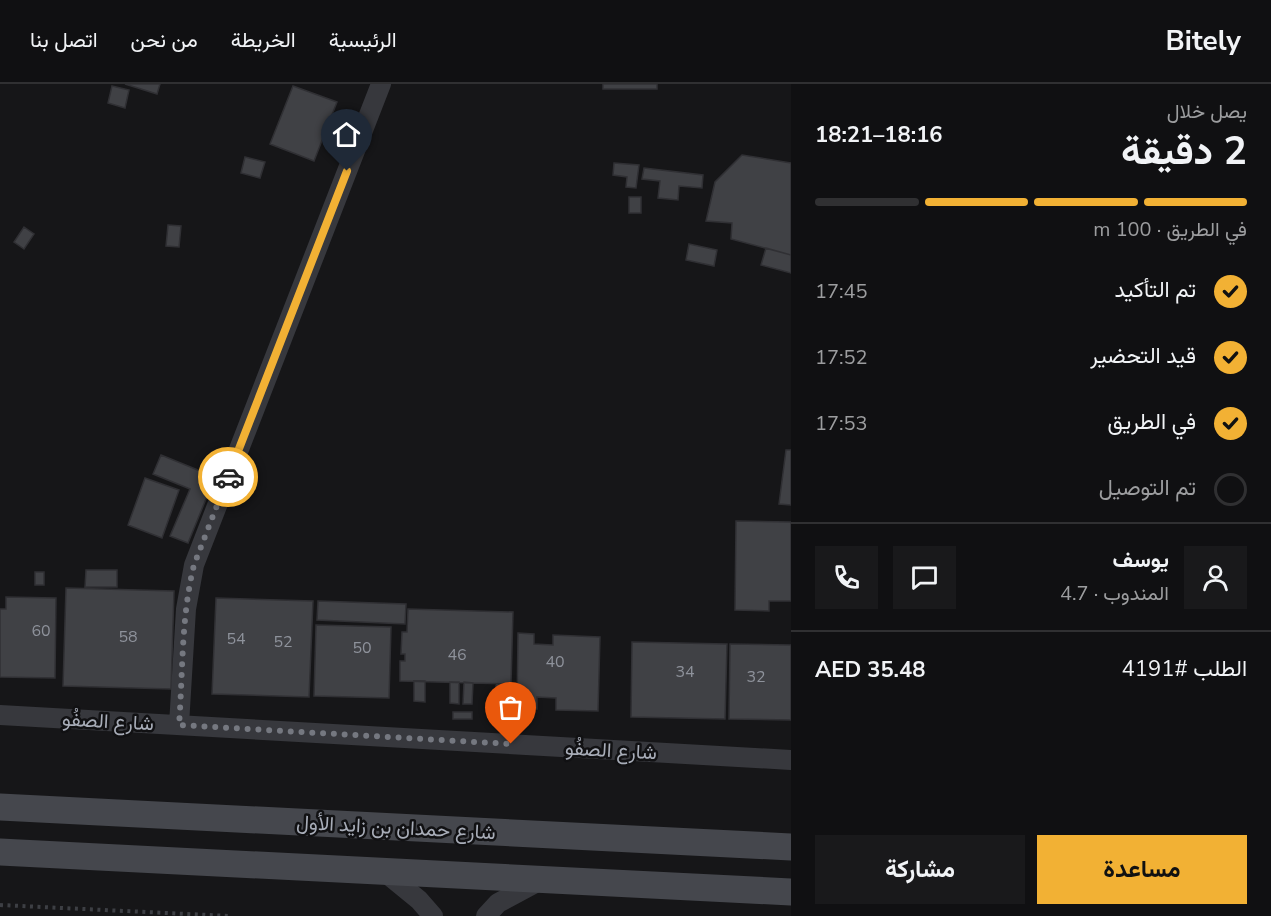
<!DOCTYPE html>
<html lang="ar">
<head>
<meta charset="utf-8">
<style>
	:root { --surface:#101012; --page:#19191b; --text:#f1f3f6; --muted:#9c9d9f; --line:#303032; --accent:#f2b134 }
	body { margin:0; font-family:"Nunito Sans",Vazirmatn,sans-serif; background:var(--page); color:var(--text); direction:rtl; height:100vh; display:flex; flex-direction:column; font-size:22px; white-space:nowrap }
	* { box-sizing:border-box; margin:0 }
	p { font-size:20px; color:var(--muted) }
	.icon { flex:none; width:33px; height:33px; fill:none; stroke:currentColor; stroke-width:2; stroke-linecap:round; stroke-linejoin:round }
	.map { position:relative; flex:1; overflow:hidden; direction:ltr }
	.side { display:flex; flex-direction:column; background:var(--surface); width:480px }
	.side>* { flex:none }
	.pin { position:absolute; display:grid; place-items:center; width:51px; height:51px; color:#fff; margin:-62px -26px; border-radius:50% 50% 50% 0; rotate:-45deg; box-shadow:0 0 6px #0007 }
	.pin .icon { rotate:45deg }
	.courier { position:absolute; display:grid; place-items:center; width:60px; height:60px; margin:-30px; border:4px solid #f2b134; border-radius:50%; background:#fff; color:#222; box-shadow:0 2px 8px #0007 }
	.head em { font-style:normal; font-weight:700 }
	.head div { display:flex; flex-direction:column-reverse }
	.head { display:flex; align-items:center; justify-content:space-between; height:102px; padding:0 24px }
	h1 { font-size:39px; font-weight:700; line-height:45px }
	.bar { display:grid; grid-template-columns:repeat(4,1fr); gap:9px 6px; align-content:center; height:72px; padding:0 24px }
	.bar i { height:8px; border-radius:4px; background:var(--line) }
	.bar .current { background:var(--accent) }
	.bar p { grid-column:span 4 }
	.line { display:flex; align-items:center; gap:15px; padding:0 24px; border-top:2px solid var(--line) }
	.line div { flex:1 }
	.round { display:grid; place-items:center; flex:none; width:63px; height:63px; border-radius:0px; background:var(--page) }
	ol { padding:0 24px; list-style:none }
	li { display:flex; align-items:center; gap:18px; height:66px }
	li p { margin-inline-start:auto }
	li .icon { padding:6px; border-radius:50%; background:var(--accent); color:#111; stroke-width:4 }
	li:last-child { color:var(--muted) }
	li i { width:33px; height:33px; border:3px solid var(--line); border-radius:50% }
	.action { display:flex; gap:12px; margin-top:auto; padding:12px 24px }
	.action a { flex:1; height:69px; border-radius:0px; background:var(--accent); color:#111; font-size:24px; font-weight:700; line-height:69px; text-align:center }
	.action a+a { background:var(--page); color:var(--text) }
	header { display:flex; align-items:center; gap:36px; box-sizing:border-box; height:84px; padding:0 30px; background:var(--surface); border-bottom:2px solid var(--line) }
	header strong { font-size:28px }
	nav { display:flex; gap:33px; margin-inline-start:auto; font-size:21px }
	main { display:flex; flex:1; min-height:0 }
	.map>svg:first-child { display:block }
</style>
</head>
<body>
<header>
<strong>Bitely</strong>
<nav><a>الرئيسية</a><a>الخريطة</a><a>من نحن</a><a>اتصل بنا</a></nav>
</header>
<main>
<section class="side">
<div class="head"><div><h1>2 دقيقة</h1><p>يصل خلال</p></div><em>18:16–18:21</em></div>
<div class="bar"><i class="current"></i><i class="current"></i><i class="current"></i><i></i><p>في الطريق · 100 m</p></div>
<ol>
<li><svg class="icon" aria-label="check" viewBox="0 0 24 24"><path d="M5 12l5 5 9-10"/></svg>تم التأكيد<p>17:45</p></li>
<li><svg class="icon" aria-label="check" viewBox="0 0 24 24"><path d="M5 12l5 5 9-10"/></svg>قيد التحضير<p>17:52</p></li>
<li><svg class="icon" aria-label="check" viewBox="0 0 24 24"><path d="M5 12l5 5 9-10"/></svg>في الطريق<p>17:53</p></li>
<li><i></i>تم التوصيل</li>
</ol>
<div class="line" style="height:108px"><a class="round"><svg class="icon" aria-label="person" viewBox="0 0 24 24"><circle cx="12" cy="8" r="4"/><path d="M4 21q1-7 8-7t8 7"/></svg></a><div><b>يوسف</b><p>المندوب · 4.7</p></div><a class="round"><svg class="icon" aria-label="chat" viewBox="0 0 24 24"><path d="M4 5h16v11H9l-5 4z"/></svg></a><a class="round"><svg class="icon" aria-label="phone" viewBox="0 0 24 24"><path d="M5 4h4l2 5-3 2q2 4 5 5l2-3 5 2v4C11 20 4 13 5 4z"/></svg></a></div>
<div class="line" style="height:78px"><div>الطلب #4191</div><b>AED 35.48</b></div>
<div class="action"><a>مساعدة</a><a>مشاركة</a></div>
</section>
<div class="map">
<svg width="791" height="832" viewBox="0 0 791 832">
	<rect width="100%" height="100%" fill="#161618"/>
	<path fill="#404145" stroke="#303034" stroke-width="1.5" d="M 125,0 L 160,0 L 157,10 Z
		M 603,0 L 657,0 L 657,5 L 603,5 Z
		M 112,2 L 129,6 L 125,24 L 108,19 Z
		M 293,2 L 337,18 L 314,77 L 270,60 Z
		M 742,71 L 791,79 L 791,171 L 731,155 L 732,139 L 706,137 L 715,98 Z
		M 245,73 L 265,78 L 260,94 L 241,89 Z
		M 614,79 L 639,81 L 636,104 L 626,103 L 627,93 L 613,91 Z
		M 644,84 L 703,91 L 702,104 L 679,102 L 678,116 L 658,114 L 660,97 L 642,95 Z
		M 629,113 L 641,113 L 641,129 L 629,129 Z
		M 168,141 L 181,142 L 179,163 L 166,162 Z
		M 24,143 L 34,150 L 24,165 L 14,158 Z
		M 689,160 L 717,166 L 714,182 L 686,176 Z
		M 766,164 L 791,171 L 791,189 L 761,181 Z
		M 786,366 L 791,366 L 791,421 L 779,420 Z
		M 161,371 L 215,393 L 188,459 L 170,452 L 190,405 L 153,390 Z
		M 145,394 L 179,406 L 162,454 L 128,441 Z
		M 736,437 L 791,438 L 791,517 L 769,517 L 769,527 L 735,526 Z
		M 86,486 L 117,486 L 117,503 L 85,503 Z
		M 35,488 L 44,488 L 44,501 L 35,501 Z
		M 66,504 L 174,507 L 171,605 L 63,602 Z
		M 6,513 L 56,514 L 55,594 L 0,593 L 0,525 L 6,525 Z
		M 216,514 L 313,517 L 309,613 L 212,610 Z
		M 318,517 L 406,520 L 405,540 L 317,536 Z
		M 408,525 L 513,528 L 511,600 L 400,597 L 400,577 L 405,577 L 405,570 L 401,570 L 402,548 L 407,548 Z
		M 316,541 L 391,543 L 389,614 L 314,612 Z
		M 518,549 L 534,550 L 534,560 L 553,561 L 553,551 L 600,553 L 598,627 L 556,626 L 556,614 L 537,613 L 537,625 L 517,625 Z
		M 632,558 L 727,560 L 725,635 L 631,633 Z
		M 730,560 L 791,561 L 791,636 L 729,635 Z
		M 414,597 L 425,597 L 425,618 L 414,617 Z
		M 450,598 L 459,598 L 459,620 L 450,619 Z
		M 464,598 L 473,599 L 472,620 L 463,620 Z
		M 496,600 L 506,600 L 505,622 L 495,622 Z
		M 453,628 L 472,628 L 472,635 L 453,635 Z"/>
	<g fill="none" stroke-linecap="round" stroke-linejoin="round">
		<path stroke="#3d3f44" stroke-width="4" stroke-dasharray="3 4.5" stroke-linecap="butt" d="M 0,821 L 229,832"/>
		<path stroke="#37383d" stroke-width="20" d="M 0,631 L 791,676
			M 179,641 L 186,525 L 194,481 L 381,0
			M 386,789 L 419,816 L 433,832
			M 486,832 L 498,819 L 541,796"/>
		<path stroke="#45474d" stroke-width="27" d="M 0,723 L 791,763
			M 0,768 L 791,808"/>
	</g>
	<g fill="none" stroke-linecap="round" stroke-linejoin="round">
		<path stroke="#757880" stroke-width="6" stroke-dasharray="0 10.8" d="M 228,393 L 194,481 C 181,533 183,588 179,641 L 511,660"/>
		<path stroke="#f2b134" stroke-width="8" d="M 228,393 L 347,87"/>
	</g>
	<g text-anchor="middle" stroke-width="5" stroke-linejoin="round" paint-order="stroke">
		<g font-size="16" fill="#8e929b">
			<text x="41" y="552">60</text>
			<text x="128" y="558">58</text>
			<text x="236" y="560">54</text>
			<text x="283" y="563">52</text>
			<text x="362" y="569">50</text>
			<text x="457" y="576">46</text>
			<text x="555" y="583">40</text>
			<text x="685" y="593">34</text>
			<text x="756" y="598">32</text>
		</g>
		<g font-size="20" fill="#a8adb8" stroke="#111113">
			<text transform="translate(108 637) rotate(3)" y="7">شارع الصفُو</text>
			<text transform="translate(611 666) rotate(3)" y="7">شارع الصفُو</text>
			<text transform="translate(396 743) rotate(3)" y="7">شارع حمدان بن زايد الأول</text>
		</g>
	</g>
</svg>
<div class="pin" style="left:511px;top:660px;background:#ea580c"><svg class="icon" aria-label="bag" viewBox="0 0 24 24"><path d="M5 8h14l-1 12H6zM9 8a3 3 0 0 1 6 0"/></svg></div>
<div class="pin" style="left:347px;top:87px;background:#1f2937"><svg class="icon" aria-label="home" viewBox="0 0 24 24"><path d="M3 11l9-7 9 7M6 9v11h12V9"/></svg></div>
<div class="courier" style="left:228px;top:393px"><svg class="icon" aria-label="car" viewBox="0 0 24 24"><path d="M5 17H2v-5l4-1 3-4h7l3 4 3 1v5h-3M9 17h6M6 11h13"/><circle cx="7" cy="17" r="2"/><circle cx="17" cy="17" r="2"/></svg></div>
</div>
</main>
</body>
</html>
